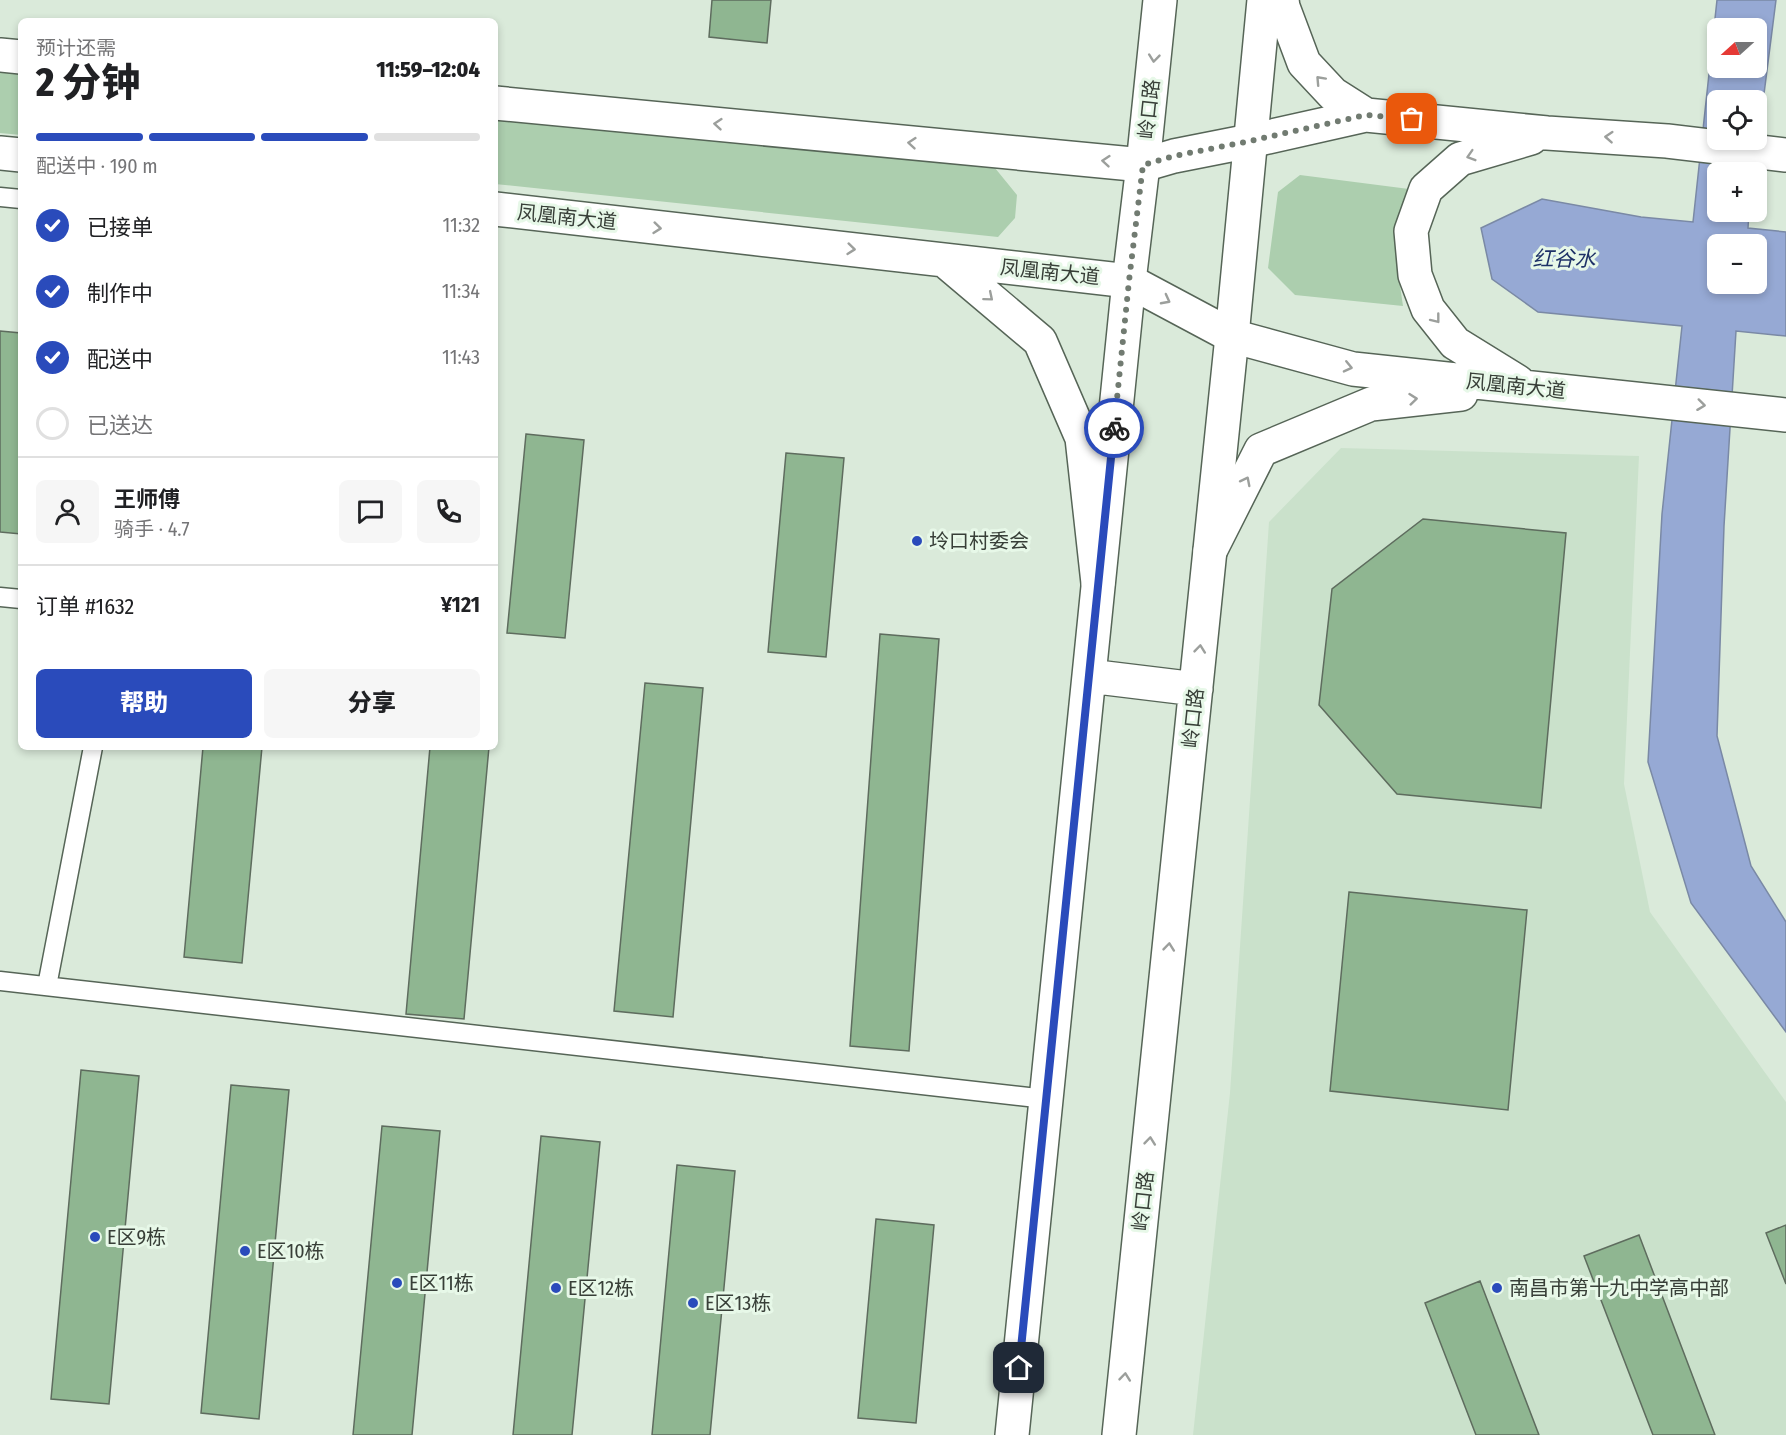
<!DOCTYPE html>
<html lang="zh">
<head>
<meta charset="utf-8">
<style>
	:root { --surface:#fff; --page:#f6f6f6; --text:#202124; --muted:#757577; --line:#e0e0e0; --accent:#2a4bbb }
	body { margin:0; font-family:"Fira Sans Condensed","Noto Sans SC",sans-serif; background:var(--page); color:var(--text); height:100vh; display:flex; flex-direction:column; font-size:22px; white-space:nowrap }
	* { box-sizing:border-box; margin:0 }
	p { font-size:20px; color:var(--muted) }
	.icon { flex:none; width:33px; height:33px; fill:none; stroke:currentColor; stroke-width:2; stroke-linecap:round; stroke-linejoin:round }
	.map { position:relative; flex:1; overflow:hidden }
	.panel { position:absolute; left:18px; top:18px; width:480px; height:732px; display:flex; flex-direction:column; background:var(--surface); border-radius:9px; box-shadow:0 3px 9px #0003 }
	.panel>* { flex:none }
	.needle { width:39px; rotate:249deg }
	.buttons { position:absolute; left:1707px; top:18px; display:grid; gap:12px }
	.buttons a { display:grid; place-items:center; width:60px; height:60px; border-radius:9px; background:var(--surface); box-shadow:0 3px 9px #0003; font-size:30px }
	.pin { position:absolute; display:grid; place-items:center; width:51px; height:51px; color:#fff; margin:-26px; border-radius:12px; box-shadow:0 3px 9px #0006 }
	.courier { position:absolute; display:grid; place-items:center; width:60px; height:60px; margin:-30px; border:4px solid #2a4bbb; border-radius:50%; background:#fff; color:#222; box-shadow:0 2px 8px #0007 }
	.summary em { font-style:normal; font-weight:800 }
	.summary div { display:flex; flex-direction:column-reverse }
	.summary { display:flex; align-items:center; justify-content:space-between; height:102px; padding:0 18px }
	h1 { font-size:39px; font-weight:800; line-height:45px }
	.bar { display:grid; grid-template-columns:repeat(4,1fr); gap:9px 6px; align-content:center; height:72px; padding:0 18px }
	.bar i { height:8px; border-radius:4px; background:var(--line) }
	.bar .on { background:var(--accent) }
	.bar p { grid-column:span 4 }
	.line { display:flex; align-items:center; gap:15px; padding:0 18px; border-top:2px solid var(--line) }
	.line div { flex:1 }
	.round { display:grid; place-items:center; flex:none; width:63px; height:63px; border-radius:9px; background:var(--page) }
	ol { padding:0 18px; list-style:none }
	li { display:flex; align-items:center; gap:18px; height:66px }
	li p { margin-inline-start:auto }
	li .icon { padding:6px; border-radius:50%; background:var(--accent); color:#fff; stroke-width:4 }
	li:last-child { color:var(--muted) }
	li i { width:33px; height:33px; border:3px solid var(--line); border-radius:50% }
	.action { display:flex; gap:12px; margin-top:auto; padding:12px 18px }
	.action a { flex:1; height:69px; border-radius:9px; background:var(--accent); color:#fff; font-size:24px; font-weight:800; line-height:69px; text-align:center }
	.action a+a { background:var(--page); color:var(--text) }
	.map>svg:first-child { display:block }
</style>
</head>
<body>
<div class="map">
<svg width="1786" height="1435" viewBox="0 0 1786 1435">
	<rect width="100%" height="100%" fill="#daeada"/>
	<path fill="#cae1cb" d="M 1341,448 L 1639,456 L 1624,784 L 1650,912 L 1786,1102 L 1786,1435 L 1193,1435 L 1230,1093 L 1269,522 Z"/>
	<path fill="#acceae" d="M 0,70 L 21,72 L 21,135 L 0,133 Z
		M 495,119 L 995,168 L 1017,195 L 1015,218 L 998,237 L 495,184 Z
		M 1300,175 L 1409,189 L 1397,220 L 1396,258 L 1403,306 L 1295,295 L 1268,268 L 1278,192 Z"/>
	<path fill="#96a9d4" stroke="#7a89a5" stroke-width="1.5" fill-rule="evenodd" d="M 1717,0 L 1776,0 L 1754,172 L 1718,172 L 1718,212 L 1749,212 L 1748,228 L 1786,232 L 1786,336 L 1736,331 L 1724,526 L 1717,736 L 1751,866 L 1786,922 L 1786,1032 L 1691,903 L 1648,762 L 1662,514 L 1682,326 L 1538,312 L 1492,279 L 1481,228 L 1542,199 L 1641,217 L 1693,222 ZM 1718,28 L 1756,28 L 1756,68 L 1718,68 ZM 1718,100 L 1756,100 L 1756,140 L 1718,140 ZM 1718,244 L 1756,244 L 1756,284 L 1718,284 Z"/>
	<path fill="#8fb691" stroke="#5e6c5e" stroke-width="1.5" d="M 712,0 L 771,0 L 767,43 L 709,37 Z
		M 0,331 L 21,333 L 21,534 L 0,532 Z
		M 526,434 L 584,440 L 565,638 L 507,633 Z
		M 786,453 L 844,458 L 826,657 L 768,652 Z
		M 1423,519 L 1566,533 L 1541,808 L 1397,794 L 1319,705 L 1332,589 Z
		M 880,634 L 939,639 L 909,1051 L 850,1046 Z
		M 645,683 L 703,688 L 673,1017 L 614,1011 Z
		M 203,747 L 262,747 L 242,963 L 184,957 Z
		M 430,747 L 489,747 L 464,1019 L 406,1014 Z
		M 1349,892 L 1527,910 L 1508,1110 L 1330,1091 Z
		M 81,1070 L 139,1076 L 109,1404 L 51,1399 Z
		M 231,1085 L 289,1090 L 259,1419 L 201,1413 Z
		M 382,1126 L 440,1131 L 412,1435 L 353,1435 Z
		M 541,1136 L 600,1142 L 572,1435 L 513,1435 Z
		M 677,1165 L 735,1171 L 710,1435 L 652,1435 Z
		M 876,1219 L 934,1225 L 916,1423 L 858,1418 Z
		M 1786,1225 L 1786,1284 L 1766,1233 Z
		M 1639,1235 L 1715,1435 L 1653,1435 L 1584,1256 Z
		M 1480,1281 L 1539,1435 L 1476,1435 L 1425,1303 Z"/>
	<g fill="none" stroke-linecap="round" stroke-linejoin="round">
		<defs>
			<path id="service" d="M 0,197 L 21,199
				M 0,597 L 21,599
				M 0,981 L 1046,1099
				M 47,986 L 93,747"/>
			<path id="tertiary" d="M 1089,676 L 1196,689
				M 1012,1435 L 1129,281 L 1143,165 L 1160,0
				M 1119,1435 L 1232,336 L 1264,0"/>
			<path id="secondary" d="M 1282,0 L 1283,7 L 1304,63 L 1333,94 L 1366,115
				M 0,55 L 21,57
				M 495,103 L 1143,165 L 1174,156 L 1250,141 L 1366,115 L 1547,133 L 1667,141 L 1786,155
				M 0,153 L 21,155
				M 495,209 L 1129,281 L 1232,336 L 1353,369 L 1786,415
				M 944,260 L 1040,341 L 1082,438 L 1098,583
				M 1518,382 L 1455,343 L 1428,309 L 1415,275 L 1411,231 L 1426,189 L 1460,159 L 1531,138
				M 1210,551 L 1261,450 L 1371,404 L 1461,394"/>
		</defs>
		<use href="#service" stroke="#566557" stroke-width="21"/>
		<use href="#tertiary" stroke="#566557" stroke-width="36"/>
		<use href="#secondary" stroke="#566557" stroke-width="36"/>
		<use href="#service" stroke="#fff" stroke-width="18"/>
		<use href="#tertiary" stroke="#fff" stroke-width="33"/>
		<use href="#secondary" stroke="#fff" stroke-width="33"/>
	</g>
	<defs><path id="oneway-chevron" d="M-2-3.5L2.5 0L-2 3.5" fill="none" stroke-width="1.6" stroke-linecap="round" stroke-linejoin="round" transform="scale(1.5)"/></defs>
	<g stroke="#9c9f9c">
		<use href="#oneway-chevron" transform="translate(1154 58) rotate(96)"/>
		<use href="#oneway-chevron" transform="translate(1320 80) rotate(-133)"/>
		<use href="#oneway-chevron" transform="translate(718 124) rotate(-175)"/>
		<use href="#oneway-chevron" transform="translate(1609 137) rotate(-176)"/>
		<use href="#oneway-chevron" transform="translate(912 143) rotate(-175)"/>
		<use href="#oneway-chevron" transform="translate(1471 156) rotate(163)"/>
		<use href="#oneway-chevron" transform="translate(1106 161) rotate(-175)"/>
		<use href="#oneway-chevron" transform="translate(657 228) rotate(6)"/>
		<use href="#oneway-chevron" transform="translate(851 249) rotate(6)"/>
		<use href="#oneway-chevron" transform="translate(989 297) rotate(40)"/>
		<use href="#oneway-chevron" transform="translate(1166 300) rotate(28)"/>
		<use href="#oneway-chevron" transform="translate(1436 319) rotate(52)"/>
		<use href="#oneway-chevron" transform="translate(1348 367) rotate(13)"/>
		<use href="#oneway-chevron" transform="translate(1413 399) rotate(-6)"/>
		<use href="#oneway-chevron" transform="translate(1701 405) rotate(7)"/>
		<use href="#oneway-chevron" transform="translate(1246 481) rotate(-63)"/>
		<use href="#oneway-chevron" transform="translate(1200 649) rotate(-84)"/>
		<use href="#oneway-chevron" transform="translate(1169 947) rotate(-84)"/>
		<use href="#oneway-chevron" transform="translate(1150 1141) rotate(-84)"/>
		<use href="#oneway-chevron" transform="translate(1125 1377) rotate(-84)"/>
	</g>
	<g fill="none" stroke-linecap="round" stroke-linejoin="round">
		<path stroke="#717b71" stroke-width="6" stroke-dasharray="0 10.8" d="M 1114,428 L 1129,281 L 1143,165 L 1174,156 L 1250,141 L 1366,115 L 1412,119"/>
		<path stroke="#2a4bbb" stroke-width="8" d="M 1019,1368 L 1114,428"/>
	</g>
	<g fill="#2a4bbb" stroke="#e7f8e8" stroke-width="2">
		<circle cx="917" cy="541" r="6"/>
		<circle cx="95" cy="1237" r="6"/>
		<circle cx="245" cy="1251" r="6"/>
		<circle cx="397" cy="1283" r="6"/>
		<circle cx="556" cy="1288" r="6"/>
		<circle cx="1497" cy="1288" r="6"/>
		<circle cx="693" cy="1303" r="6"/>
	</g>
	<g text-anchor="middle" stroke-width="6" stroke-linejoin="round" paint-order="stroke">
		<g font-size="20" fill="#383f38" stroke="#e7f8e8">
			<text transform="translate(1149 109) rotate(-84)" y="7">岭口路</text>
			<text transform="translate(567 217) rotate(6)" y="7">凤凰南大道</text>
			<text transform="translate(1050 272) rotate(6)" y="7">凤凰南大道</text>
			<text transform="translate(1516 386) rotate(6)" y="7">凤凰南大道</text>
			<text transform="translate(1193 718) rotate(-84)" y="7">岭口路</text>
			<text transform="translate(1143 1201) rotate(-84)" y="7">岭口路</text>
		</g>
		<g font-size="20" fill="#383f38" stroke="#e7f8e8" text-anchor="start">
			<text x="929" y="548">坽口村委会</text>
			<text x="107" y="1244">E区9栋</text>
			<text x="257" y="1258">E区10栋</text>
			<text x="409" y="1290">E区11栋</text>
			<text x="568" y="1295">E区12栋</text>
			<text x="1509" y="1295">南昌市第十九中学高中部</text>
			<text x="705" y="1310">E区13栋</text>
		</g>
		<g font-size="21" font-style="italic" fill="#1e3167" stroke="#e7f8e8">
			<text x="1564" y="266">红谷水</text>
		</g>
	</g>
</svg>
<div class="buttons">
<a><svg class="needle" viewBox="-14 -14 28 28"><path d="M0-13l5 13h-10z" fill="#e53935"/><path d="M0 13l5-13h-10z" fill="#757577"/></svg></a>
<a><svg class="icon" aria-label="locate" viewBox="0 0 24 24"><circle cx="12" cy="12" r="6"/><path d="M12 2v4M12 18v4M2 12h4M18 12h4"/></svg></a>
<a>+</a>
<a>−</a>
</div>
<div class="pin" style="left:1412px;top:119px;background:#ea580c"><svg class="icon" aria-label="bag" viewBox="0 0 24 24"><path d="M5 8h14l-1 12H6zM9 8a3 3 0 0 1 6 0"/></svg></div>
<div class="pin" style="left:1019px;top:1368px;background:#1f2937"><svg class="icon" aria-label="home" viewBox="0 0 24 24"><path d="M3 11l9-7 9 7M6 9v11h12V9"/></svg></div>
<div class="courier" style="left:1114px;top:428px"><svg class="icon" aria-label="bike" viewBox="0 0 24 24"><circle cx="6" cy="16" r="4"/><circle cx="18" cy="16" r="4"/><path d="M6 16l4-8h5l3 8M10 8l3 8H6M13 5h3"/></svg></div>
<section class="panel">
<div class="summary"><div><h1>2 分钟</h1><p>预计还需</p></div><em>11:59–12:04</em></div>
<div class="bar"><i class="on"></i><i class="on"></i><i class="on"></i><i></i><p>配送中 · 190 m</p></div>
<ol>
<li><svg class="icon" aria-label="check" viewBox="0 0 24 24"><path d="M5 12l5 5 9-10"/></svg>已接单<p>11:32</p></li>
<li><svg class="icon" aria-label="check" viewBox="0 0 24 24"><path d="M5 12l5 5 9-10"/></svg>制作中<p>11:34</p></li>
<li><svg class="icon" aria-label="check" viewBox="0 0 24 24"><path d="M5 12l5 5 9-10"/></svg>配送中<p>11:43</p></li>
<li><i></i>已送达</li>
</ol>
<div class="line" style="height:108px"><a class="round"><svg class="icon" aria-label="person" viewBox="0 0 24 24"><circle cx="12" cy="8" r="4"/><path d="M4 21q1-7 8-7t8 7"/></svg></a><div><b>王师傅</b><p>骑手 · 4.7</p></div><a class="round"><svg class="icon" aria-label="chat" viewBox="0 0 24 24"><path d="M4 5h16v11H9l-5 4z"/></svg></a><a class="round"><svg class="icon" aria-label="phone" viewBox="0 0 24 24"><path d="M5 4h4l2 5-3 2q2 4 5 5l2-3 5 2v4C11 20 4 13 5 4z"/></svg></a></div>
<div class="line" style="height:78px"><div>订单 #1632</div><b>¥121</b></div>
<div class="action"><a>帮助</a><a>分享</a></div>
</section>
</div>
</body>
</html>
